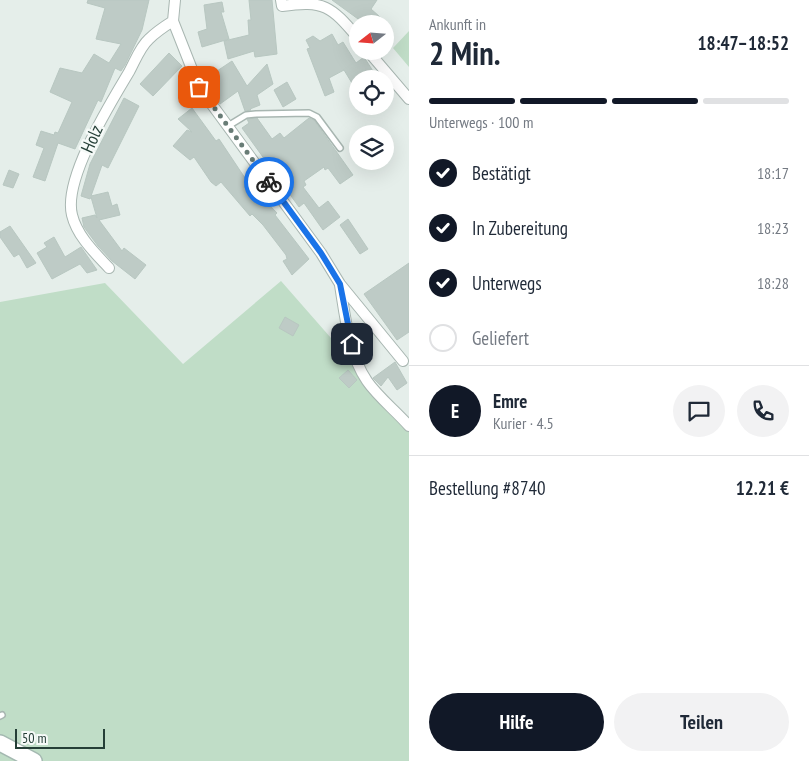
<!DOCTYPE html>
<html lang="de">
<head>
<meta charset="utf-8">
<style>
	:root { --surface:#fff; --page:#f2f2f3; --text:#1f2937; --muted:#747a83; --line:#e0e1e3; --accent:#111827 }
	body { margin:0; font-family:"PT Sans Narrow",sans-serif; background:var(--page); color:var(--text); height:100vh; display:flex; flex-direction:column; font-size:19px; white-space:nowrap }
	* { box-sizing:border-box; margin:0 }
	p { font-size:16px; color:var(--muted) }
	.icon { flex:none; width:28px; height:28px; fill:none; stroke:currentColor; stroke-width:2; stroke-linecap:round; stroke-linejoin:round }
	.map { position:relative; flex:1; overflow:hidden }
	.panel { display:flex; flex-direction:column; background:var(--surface); width:400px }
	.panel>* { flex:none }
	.needle { width:32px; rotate:253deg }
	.buttons { position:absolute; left:349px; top:15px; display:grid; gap:10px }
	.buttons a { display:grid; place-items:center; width:45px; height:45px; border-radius:50%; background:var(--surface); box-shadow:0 5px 20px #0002; font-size:25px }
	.scale { position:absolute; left:15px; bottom:12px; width:90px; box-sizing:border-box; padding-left:5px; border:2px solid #253f37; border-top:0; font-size:14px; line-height:18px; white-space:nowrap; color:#253f37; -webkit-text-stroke:4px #f6faf8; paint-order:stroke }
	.pin { position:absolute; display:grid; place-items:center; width:42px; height:42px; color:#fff; margin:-21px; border-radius:10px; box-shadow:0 2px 8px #0006 }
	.courier { position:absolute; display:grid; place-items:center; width:50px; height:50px; margin:-25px; border:4px solid #1a73e8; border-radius:50%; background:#fff; color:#222; box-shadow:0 1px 6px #0007 }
	.headline em { font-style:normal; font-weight:600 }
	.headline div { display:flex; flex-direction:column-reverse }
	.headline { display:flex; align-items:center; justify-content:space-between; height:85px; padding:0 20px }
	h1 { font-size:32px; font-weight:600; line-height:38px }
	.bar { display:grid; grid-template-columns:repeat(4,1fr); gap:8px 5px; align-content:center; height:60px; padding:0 20px }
	.bar i { height:6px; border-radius:4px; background:var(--line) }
	.bar .current { background:var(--accent) }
	.bar p { grid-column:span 4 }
	.line { display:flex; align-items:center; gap:12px; padding:0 20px; border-top:1px solid var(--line) }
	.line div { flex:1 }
	.round { display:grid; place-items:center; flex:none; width:52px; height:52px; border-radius:26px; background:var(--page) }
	ol { padding:0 20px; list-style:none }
	li { display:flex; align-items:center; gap:15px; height:55px }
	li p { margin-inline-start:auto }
	li .icon { padding:5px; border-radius:50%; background:var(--accent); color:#fff; stroke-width:4 }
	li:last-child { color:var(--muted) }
	li i { width:28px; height:28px; border:2px solid var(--line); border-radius:50% }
	.cta { display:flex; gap:10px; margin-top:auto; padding:10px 20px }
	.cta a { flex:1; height:58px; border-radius:30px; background:var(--accent); color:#fff; font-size:20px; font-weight:600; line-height:58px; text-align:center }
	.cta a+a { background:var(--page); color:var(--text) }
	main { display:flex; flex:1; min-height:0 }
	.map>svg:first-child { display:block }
</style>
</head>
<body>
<main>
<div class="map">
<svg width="409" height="761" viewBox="0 0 409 761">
	<rect width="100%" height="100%" fill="#e5eeea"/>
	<path fill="#c0ddc7" d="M 409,31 L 409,67 L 393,48 Z
		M 281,281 L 409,427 L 409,761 L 0,761 L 0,302 L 105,283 L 183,364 Z"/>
	<path fill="#becbc6" stroke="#b8c7c1" d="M 88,0 L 149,0 L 142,30 L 125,65 L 121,71 L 115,68 L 101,102 L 98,100 L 75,149 L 58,143 L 45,181 L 33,177 L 44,148 L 36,145 L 41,131 L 54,135 L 55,132 L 58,133 L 72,102 L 50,92 L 60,68 L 82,73 L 94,54 L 109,63 L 121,44 L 96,39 L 105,8 L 87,3 Z
		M 249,0 L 272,0 L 277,54 L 255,57 L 254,51 L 228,59 L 224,41 L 249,35 L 248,20 L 251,20 Z
		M 332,0 L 377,0 L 371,9 L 388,24 L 365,24 Z
		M 222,2 L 224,12 L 221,12 L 229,39 L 202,47 L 198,32 L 207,29 L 204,5 Z
		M 332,34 L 338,45 L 343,42 L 356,63 L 364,57 L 378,79 L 358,79 L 358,93 L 344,70 L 329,78 L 334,92 L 325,96 L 307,49 L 310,48 L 306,40 L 313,36 L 320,41 Z
		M 169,53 L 182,66 L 153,96 L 140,84 Z
		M 232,61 L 247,86 L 267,64 L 273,84 L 257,95 L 260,105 L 250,109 L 251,110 L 245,111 L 238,91 L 220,104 L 214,96 L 218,93 L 208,77 Z
		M 287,82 L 296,99 L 283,107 L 274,90 Z
		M 124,98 L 139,106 L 108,168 L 102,165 L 91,196 L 108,192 L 112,206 L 117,204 L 120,215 L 99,220 L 122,251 L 124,248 L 146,265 L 135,279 L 112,261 L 98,246 L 84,227 L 82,218 L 95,215 L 97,218 L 91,197 L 90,199 L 81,196 L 90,164 Z
		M 192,108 L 216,141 L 219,139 L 249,184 L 277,213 L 275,215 L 309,259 L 292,275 L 283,261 L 287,259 L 286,255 L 263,225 L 252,214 L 250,216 L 221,182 L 216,186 L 211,182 L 194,157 L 190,160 L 173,146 L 187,130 L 192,132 L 178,119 Z
		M 257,118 L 272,139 L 280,133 L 284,138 L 309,118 L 314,120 L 353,175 L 340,184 L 328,168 L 325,170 L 324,167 L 304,181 L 306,185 L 303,187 L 319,208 L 328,201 L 340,217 L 323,230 L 304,203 L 299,207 L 242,128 L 249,123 L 247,119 Z
		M 9,170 L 19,174 L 13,188 L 3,185 Z
		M 348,219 L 368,249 L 360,254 L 340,225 Z
		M 10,226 L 36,263 L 27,268 L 19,254 L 14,257 L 0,237 L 0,232 Z
		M 54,237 L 65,257 L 81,247 L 97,270 L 87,273 L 80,264 L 52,279 L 37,253 L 47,247 L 44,243 Z
		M 409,263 L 409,332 L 397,340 L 364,294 Z
		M 285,317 L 299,325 L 293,336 L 279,328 Z
		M 395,362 L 407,383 L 397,390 L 388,377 L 381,386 L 373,378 Z
		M 348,370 L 357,380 L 349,388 L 339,378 Z"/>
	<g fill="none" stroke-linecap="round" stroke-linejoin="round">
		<defs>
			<path id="lane" d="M 228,126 L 246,115 L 256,114 L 309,113 L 317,117 L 340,148
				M 0,716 L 2,715"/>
			<path id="street" d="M 175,0 L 173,21 L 199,87 L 321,253 L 340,284 L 403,361
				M 281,0 L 282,6 C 324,0 331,6 358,38
				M 368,51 L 409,99
				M 109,268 C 95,253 77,236 72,215 C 63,179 110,104 129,72 C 135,61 140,47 149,39 C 156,32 165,26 173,21
				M 340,285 C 345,316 349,355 367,381 C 378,397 396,411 409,426"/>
			<path id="secondary" d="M 0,743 L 34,761"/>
		</defs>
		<use href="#lane" stroke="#a8b6b1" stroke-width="8"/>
		<use href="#street" stroke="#a8b6b1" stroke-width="12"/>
		<use href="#secondary" stroke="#a4b9b1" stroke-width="18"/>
		<use href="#lane" stroke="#fff" stroke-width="5"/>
		<use href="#street" stroke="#fff" stroke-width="10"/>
		<use href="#secondary" stroke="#fff" stroke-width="15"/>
	</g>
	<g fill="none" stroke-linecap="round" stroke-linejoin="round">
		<path stroke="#687c76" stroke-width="5" stroke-dasharray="0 9" d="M 199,87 L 269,182"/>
		<path stroke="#1a73e8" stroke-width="6" d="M 269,182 L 321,253 L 340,284 L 352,344"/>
	</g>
	<g text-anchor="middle" stroke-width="4.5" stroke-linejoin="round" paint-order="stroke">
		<g font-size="18" fill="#253f37" stroke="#f6faf8">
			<text transform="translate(92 139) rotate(-66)" y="6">Holz</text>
		</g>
	</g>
</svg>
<div class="buttons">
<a><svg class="needle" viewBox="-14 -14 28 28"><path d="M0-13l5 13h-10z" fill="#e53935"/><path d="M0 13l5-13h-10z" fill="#747a83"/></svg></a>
<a><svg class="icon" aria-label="locate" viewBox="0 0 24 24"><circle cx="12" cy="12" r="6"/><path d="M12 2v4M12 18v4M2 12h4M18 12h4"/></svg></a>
<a><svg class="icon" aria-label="layers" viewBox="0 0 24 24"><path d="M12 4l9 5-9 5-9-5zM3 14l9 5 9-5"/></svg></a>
</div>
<div class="scale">50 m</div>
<div class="pin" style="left:199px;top:87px;background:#ea580c"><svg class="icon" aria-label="bag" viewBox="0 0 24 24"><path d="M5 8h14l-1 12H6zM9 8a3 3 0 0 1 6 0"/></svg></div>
<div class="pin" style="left:352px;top:344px;background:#1f2937"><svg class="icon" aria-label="home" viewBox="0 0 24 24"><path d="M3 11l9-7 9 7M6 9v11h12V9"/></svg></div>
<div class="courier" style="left:269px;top:182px"><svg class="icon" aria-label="bike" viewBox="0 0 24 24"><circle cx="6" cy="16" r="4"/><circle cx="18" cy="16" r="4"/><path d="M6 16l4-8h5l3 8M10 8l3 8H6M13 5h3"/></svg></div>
</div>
<section class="panel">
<div class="headline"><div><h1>2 Min.</h1><p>Ankunft in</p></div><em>18:47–18:52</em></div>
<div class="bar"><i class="current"></i><i class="current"></i><i class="current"></i><i></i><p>Unterwegs · 100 m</p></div>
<ol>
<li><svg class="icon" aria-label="check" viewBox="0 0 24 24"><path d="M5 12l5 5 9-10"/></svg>Bestätigt<p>18:17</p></li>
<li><svg class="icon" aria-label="check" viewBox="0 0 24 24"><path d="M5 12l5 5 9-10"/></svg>In Zubereitung<p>18:23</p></li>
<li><svg class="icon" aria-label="check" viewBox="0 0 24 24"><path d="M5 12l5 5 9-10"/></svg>Unterwegs<p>18:28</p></li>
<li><i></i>Geliefert</li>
</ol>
<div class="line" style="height:90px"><b class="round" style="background:var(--accent);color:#fff">E</b><div><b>Emre</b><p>Kurier · 4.5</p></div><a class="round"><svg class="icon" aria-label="chat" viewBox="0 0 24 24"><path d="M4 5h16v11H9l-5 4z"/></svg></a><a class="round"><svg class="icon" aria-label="phone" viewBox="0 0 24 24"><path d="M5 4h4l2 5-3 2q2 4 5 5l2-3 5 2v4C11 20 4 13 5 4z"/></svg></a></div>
<div class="line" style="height:65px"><div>Bestellung #8740</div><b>12.21 €</b></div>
<div class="cta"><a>Hilfe</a><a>Teilen</a></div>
</section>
</main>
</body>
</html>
